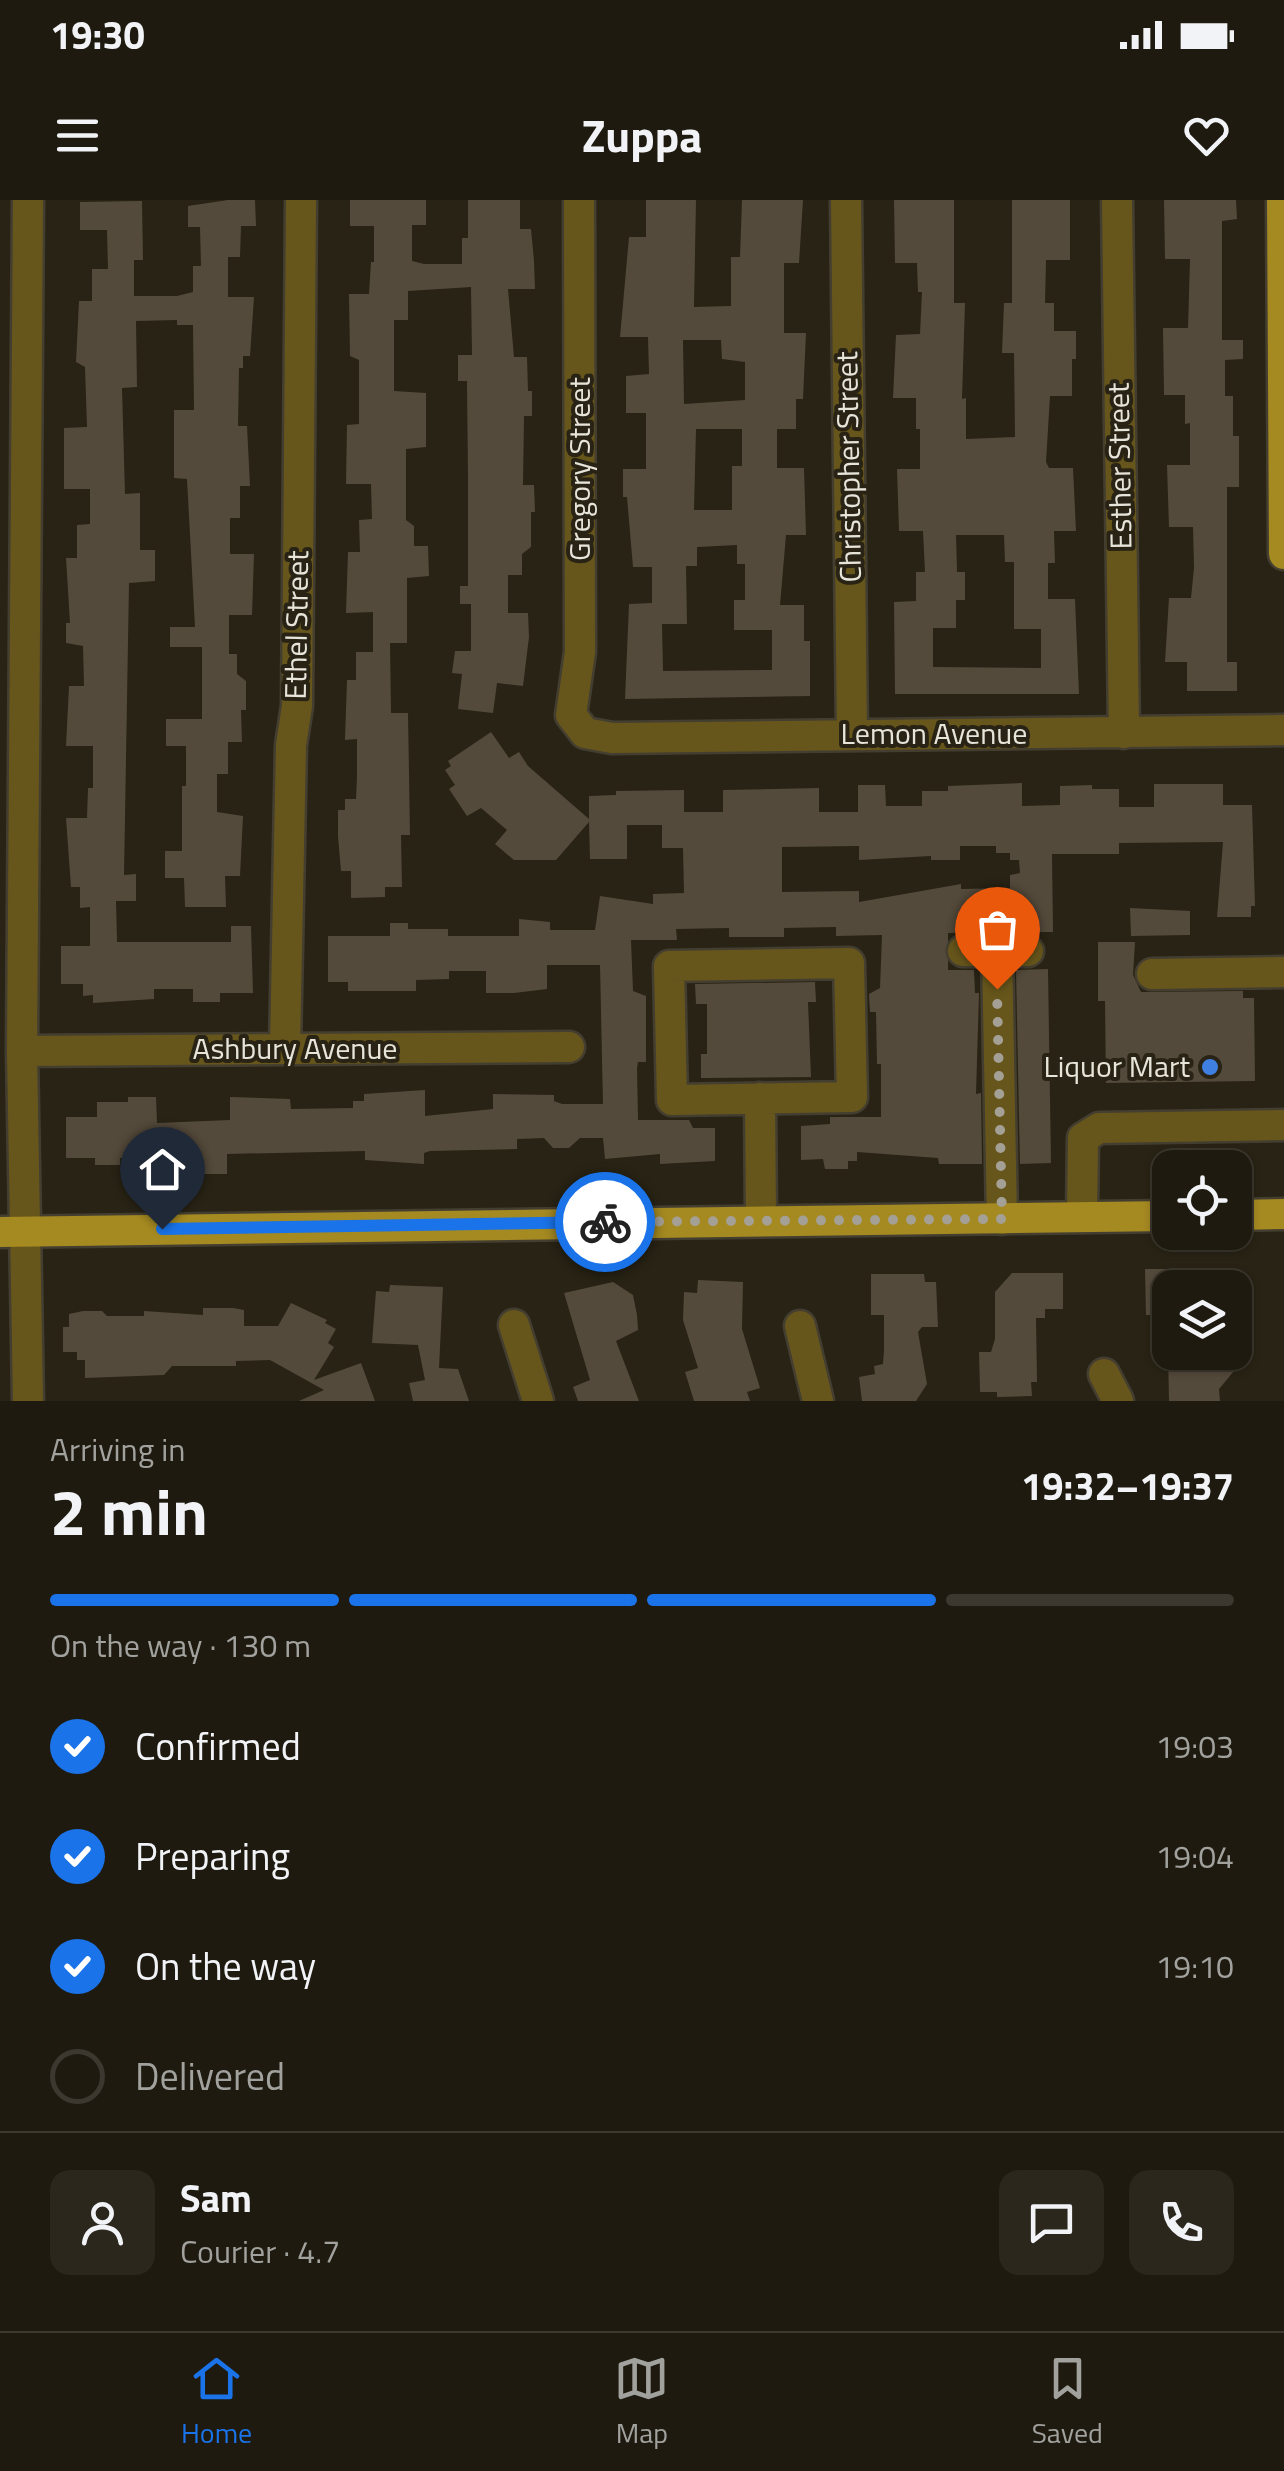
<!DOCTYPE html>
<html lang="en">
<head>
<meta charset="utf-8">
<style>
	:root { --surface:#1e1a0f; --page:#2b271d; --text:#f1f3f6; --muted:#a1a19e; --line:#3c382f; --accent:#1a73e8 }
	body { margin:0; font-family:"Titillium Web",sans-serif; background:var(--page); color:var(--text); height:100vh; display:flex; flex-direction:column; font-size:38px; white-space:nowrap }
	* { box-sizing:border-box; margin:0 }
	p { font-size:32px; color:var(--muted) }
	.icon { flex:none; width:55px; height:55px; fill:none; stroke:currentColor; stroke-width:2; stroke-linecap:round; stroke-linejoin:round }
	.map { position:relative; height:1201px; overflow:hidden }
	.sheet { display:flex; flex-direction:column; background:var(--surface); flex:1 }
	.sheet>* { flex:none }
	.fabs { position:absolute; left:1152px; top:950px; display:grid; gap:20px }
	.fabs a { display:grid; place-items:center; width:100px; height:100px; border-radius:20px; background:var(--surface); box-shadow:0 2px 8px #0004,0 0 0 2px var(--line); font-size:50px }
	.pin { position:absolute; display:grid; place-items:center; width:85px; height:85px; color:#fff; margin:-102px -42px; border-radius:50% 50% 50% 0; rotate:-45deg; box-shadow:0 0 10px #0007 }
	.pin .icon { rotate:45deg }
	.courier { position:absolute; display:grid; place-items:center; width:100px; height:100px; margin:-50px; border:8px solid #1a73e8; border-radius:50%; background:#fff; color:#222; box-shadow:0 2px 12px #0007 }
	.overview em { font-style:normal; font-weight:700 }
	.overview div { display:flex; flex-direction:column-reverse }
	.overview { display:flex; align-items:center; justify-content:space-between; height:170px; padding:0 50px }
	h1 { font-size:65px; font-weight:700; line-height:75px }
	.bar { display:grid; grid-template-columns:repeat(4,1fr); gap:15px 10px; align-content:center; height:120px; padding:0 50px }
	.bar i { height:12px; border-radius:8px; background:var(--line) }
	.bar .selected { background:var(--accent) }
	.bar p { grid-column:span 4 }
	.line { display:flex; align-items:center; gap:25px; padding:0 50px; border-top:2px solid var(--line) }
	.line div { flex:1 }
	.round { display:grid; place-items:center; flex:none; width:105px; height:105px; border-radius:20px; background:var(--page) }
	ol { padding:0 50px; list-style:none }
	li { display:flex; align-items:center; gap:30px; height:110px }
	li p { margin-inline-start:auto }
	li .icon { padding:10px; border-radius:50%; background:var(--accent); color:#fff; stroke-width:4 }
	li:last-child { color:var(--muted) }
	li i { width:55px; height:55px; border:5px solid var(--line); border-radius:50% }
	.status { display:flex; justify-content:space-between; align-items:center; height:70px; padding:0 50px; background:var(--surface); direction:ltr }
	.status svg { height:28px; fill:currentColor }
	header { display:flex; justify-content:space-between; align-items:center; height:130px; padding:0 50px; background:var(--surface); font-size:45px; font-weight:700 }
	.tabs { display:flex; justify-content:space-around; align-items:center; height:140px; border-top:2px solid var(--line); background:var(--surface); font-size:28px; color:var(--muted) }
	.tabs a { display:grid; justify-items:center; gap:5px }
	.tabs .selected { color:var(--accent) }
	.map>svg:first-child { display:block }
</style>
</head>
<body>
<div class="status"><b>19:30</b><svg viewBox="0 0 49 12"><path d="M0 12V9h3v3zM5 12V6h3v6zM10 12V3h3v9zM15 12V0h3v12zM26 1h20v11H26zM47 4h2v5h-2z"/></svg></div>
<header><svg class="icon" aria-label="menu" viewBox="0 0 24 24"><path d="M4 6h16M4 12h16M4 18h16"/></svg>Zuppa<svg class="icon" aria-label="heart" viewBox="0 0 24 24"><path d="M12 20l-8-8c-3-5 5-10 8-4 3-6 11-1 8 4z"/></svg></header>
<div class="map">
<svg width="1284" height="1201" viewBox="0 0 1284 1201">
	<rect width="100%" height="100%" fill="#282314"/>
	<path fill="#544a3b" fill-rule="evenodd" d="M 228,0 L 255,0 L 256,26 L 241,26 L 240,57 L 228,57 L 228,97 L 254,97 L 250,156 L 243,156 L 243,168 L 239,168 L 238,226 L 247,226 L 250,286 L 240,286 L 240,318 L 230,318 L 230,354 L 254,354 L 252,415 L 229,415 L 229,454 L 237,454 L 237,474 L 246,481 L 246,510 L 241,510 L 242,542 L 228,542 L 228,574 L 217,574 L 217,612 L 243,616 L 240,676 L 225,676 L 226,707 L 185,707 L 184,678 L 165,678 L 165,651 L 182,651 L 182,586 L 186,586 L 186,546 L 166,546 L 166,519 L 202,519 L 202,447 L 170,447 L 170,427 L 195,427 L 187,279 L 174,278 L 174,210 L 194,210 L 193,125 L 177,125 L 177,120 L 136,121 L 137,187 L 122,188 L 125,294 L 140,293 L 140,350 L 155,350 L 155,381 L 129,383 L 124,675 L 136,674 L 136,701 L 116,701 L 117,742 L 231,742 L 231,726 L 251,726 L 253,793 L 220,793 L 220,802 L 193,802 L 193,789 L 154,789 L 154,799 L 93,803 L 93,795 L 83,796 L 83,784 L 61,784 L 61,746 L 90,746 L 90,707 L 80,708 L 80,687 L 71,687 L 66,618 L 87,618 L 88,588 L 93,588 L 93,546 L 66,546 L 69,486 L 84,486 L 83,446 L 66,443 L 66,423 L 70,423 L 66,358 L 77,358 L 77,325 L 90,324 L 90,289 L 64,289 L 64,228 L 87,227 L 85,167 L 76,162 L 79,101 L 92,101 L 92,69 L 108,69 L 107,30 L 80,30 L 80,2 L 142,1 L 143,60 L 134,60 L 134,96 L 177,96 L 193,92 L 193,66 L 201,66 L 200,27 L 188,27 L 188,6 Z
		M 350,0 L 426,0 L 426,25 L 412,25 L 412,61 L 424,64 L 462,64 L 462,38 L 468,38 L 468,0 L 520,0 L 520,29 L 531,29 L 534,61 L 535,89 L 508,89 L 514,157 L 527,157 L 528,191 L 532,191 L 532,216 L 524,216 L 523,285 L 534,285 L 535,312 L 531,312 L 531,347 L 522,354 L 522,375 L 508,375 L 508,413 L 528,413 L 529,437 L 523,486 L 497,483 L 493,513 L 458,509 L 462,474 L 452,473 L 455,451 L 471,451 L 471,404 L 460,404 L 460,386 L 468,386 L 468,279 L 467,181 L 458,181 L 458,155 L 472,155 L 471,87 L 408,91 L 408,120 L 394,120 L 394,191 L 426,193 L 426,247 L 406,249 L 406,320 L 414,326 L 414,346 L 428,346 L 429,376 L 407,378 L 407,443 L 390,443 L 391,513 L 408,513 L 410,635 L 401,635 L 402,687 L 385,687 L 385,697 L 351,698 L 351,671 L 341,671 L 338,636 L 338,610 L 345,610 L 345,599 L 356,599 L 357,577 L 357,539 L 345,540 L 347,480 L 356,480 L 356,452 L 373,452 L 373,412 L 346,413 L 348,352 L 360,352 L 359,320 L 372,319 L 371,284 L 346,284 L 347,225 L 359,224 L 359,160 L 350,156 L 349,94 L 369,94 L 371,62 L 374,62 L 374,26 L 350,26 Z
		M 646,0 L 696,0 L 694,107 L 731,106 L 731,57 L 740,57 L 742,0 L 803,0 L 799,63 L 784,63 L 784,133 L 806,133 L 803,199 L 796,199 L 796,229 L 777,229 L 777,268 L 804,268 L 806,335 L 786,335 L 780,405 L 804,405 L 804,441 L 810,441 L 810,496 L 625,499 L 629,404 L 652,403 L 652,367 L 633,367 L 627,297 L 623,297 L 623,269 L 646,269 L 646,213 L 626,213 L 626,176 L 649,174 L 648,137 L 620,137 L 629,37 L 646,37 ZM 683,140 L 721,140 L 722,159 L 745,162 L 745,200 L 684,204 ZM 696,229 L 742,229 L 742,266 L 732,266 L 732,310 L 694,310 ZM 737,345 L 737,364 L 745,364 L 745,400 L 734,400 L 734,430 L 772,430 L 772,470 L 663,471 L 662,424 L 687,424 L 686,366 L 697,366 L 697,347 Z
		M 894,0 L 954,0 L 954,103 L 965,103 L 962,199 L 966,198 L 966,239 L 1015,237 L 1014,153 L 1002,153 L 1004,103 L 1012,103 L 1012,0 L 1070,0 L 1070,60 L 1046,60 L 1045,103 L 1054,103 L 1054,131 L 1076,131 L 1076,159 L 1072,159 L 1072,196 L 1050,196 L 1046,262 L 1049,268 L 1073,268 L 1076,331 L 1054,331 L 1055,363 L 1048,363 L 1048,399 L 1075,399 L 1079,494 L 895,494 L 894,402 L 916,401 L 916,372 L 925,372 L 923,331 L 899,331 L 897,269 L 920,269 L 920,229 L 916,229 L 916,198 L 893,198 L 896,135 L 920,134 L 922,92 L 918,92 L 917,63 L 895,63 ZM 956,335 L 1004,335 L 1005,362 L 1014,362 L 1014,429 L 1041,429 L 1041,468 L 933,467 L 933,428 L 956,428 L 956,400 L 965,400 L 965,372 L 957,372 Z
		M 1164,0 L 1236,0 L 1237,19 L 1222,21 L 1222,140 L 1243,140 L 1243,159 L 1225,160 L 1225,196 L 1233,196 L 1233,236 L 1239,236 L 1239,287 L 1227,287 L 1227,462 L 1237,462 L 1237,491 L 1187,491 L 1187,462 L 1165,462 L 1169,398 L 1191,398 L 1194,368 L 1193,327 L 1169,327 L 1167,265 L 1190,265 L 1190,223 L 1185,224 L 1185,195 L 1164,195 L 1163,128 L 1188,128 L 1190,59 L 1165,59 Z
		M 491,532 L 509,558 L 519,552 L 528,566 L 589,619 L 589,596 L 616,595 L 616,591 L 684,590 L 684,612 L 723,612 L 723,590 L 819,588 L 819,612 L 858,612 L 858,585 L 885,585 L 886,606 L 922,606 L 922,591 L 948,591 L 948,586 L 1022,583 L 1022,606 L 1060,605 L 1060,586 L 1092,585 L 1092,589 L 1119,589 L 1119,607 L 1154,607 L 1154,584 L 1223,584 L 1223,605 L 1252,605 L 1255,706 L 1251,706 L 1251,717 L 1217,717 L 1223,642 L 1119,643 L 1119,654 L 1052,654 L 1053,732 L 948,733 L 948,770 L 974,770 L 975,793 L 979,793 L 976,894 L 981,893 L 982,964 L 939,964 L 938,958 L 857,952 L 857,961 L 848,961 L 848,969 L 825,969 L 823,959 L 801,960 L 801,926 L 830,924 L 830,917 L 881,917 L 881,864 L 877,864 L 876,812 L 870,812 L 869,794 L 880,788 L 882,735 L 836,736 L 836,727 L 784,728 L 784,737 L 729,737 L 729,728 L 676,729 L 677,740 L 631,740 L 633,791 L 646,796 L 646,862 L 638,862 L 637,868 L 638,920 L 689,920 L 693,928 L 715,928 L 715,961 L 660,964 L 660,954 L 605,959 L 603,938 L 580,938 L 569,948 L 553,948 L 544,938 L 517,939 L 517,949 L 430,951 L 424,953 L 424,964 L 365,960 L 365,951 L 227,954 L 227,974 L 200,974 L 200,957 L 120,958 L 120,965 L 95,965 L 95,958 L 66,958 L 66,917 L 97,917 L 97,902 L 128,902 L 128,897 L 156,897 L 157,923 L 230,920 L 230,897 L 290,899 L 291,909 L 353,908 L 353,901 L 364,901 L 364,894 L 425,890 L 425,916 L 493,909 L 493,894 L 554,895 L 554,901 L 562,904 L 603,904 L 600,765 L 547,765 L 547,789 L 514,793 L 486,793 L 486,771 L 449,771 L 449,779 L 416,780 L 416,791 L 348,791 L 348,782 L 328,782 L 328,736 L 390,736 L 390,723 L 408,723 L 408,729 L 448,729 L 448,736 L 519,736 L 519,719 L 550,722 L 550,730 L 595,730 L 600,696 L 653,704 L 653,694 L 684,693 L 683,648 L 662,648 L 662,625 L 627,625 L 627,659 L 590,659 L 589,622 L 556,660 L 514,660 L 495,644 L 507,630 L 481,608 L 467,616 L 449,589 L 455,585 L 445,570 L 451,566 L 448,561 ZM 859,646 L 859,660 L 931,656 L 931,660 L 960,660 L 960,646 L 996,646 L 996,653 L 1010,653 L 1010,660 L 1019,660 L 1020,673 L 1010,675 L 1010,688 L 961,689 L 961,684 L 859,702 L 859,691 L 782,692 L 782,647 Z
		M 1130,708 L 1190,711 L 1190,735 L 1131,736 Z
		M 1098,742 L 1135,742 L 1133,775 L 1141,792 L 1243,791 L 1243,798 L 1254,798 L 1255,881 L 1106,883 L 1105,801 L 1098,801 Z
		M 1048,769 L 1051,963 L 1020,964 L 1016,770 Z
		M 815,782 L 816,802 L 808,802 L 811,877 L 701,878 L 701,854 L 707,854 L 707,804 L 696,804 L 695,784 Z
		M 1145,1069 L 1189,1069 L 1190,1088 L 1170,1088 L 1170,1127 L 1151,1127 L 1151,1115 L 1146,1115 Z
		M 1012,1073 L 1063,1073 L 1063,1109 L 1045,1109 L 1045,1118 L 1036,1118 L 1037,1182 L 1031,1182 L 1032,1196 L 997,1197 L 997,1192 L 980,1192 L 979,1152 L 991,1152 L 995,1139 L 995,1092 Z
		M 871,1074 L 924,1074 L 925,1082 L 936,1082 L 938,1127 L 922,1127 L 918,1132 L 927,1184 L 916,1201 L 862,1201 L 859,1177 L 875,1174 L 874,1166 L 883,1164 L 884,1150 L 884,1115 L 871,1115 Z
		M 698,1080 L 743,1082 L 742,1129 L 760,1188 L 747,1192 L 750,1201 L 694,1201 L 685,1172 L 698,1168 L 683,1120 L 684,1092 L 697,1093 Z
		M 613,1082 L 633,1095 L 637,1115 L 638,1130 L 616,1141 L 639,1201 L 578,1201 L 573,1187 L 590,1180 L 564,1093 Z
		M 390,1085 L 443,1087 L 439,1168 L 458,1169 L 469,1201 L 413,1201 L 409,1183 L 425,1180 L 418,1145 L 372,1143 L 376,1091 L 389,1092 Z
		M 291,1103 L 327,1120 L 325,1123 L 336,1129 L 328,1143 L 334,1147 L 314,1180 L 361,1163 L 375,1201 L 299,1201 L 324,1190 L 270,1160 L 236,1161 L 236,1166 L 172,1166 L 164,1175 L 85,1178 L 85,1160 L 77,1160 L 77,1152 L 63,1152 L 63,1127 L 69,1127 L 69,1114 L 83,1111 L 102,1111 L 107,1116 L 144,1116 L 144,1111 L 203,1115 L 203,1108 L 233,1108 L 244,1110 L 244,1126 L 278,1126 Z
		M 1168,1152 L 1234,1152 L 1234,1171 L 1219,1189 L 1220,1201 L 1169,1201 Z"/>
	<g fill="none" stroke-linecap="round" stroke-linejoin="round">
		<defs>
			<path id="minor" d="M 579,0 L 580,452 L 571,515 L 585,533 L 612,538 L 1284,530
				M 846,0 L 852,535
				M 1117,0 L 1124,533
				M 963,751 L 1028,751
				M 997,751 L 1002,1019
				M 849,763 L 852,897 L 672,900 L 669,766 Z
				M 1152,774 L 1284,772
				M 285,849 L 291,545 L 297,506 L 301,0
				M 22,851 L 569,847
				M 760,898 L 761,1020
				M 1082,1017 L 1083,938 L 1099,928 L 1284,925
				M 514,1125 L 538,1201
				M 800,1126 L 818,1201
				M 1104,1174 L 1118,1201
				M 28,1201 L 22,851 L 28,0"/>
			<path id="major" d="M 1282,0 L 1284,354
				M 1235,1015 L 1284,1014
				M 0,1032 L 1170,1016"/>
		</defs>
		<use href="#minor" stroke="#433e30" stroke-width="35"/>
		<use href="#major" stroke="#433e30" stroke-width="35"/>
		<use href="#minor" stroke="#67561b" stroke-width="30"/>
		<use href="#major" stroke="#a58921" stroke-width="30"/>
	</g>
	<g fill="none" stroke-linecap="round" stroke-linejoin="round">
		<path stroke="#a4a095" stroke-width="10" stroke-dasharray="0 18" d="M 605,1022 L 1002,1019 L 997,789"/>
		<path stroke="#1a73e8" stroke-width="12" d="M 162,1029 L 605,1022"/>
	</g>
	<circle fill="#3f7fe0" stroke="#282314" stroke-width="4" cx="1210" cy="867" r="10"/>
	<g text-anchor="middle" stroke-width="8" stroke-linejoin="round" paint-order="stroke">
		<g font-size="30" fill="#e7e4da" stroke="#282314">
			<text transform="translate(1120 266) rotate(-91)" y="10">Esther Street</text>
			<text transform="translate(849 267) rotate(-91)" y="10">Christopher Street</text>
			<text transform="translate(580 269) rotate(-90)" y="10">Gregory Street</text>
			<text transform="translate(297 425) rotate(-89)" y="10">Ethel Street</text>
			<text x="934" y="544">Lemon Avenue</text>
			<text x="295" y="859">Ashbury Avenue</text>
		</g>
		<g font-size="30" fill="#e7e4da" stroke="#282314" text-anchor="end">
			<text x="1190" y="877">Liquor Mart</text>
		</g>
	</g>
</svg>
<div class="fabs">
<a><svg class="icon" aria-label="locate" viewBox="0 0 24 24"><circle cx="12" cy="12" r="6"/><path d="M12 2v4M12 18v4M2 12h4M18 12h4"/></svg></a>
<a><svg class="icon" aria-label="layers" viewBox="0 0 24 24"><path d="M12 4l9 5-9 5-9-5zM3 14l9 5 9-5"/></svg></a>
</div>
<div class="pin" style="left:997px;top:789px;background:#ea580c"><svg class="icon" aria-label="bag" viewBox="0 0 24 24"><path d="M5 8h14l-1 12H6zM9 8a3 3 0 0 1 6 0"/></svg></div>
<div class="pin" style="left:162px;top:1029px;background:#1f2937"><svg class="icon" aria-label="home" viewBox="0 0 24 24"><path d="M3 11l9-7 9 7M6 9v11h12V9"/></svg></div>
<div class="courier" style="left:605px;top:1022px"><svg class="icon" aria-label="bike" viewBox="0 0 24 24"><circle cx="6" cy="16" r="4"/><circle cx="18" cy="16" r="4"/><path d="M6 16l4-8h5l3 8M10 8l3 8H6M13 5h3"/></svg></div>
</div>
<section class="sheet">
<div class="overview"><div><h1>2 min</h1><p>Arriving in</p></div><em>19:32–19:37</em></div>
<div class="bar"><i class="selected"></i><i class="selected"></i><i class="selected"></i><i></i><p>On the way · 130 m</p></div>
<ol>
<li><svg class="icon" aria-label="check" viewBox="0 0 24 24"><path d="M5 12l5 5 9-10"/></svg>Confirmed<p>19:03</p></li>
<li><svg class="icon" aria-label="check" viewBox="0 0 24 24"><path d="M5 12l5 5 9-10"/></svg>Preparing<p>19:04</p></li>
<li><svg class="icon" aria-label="check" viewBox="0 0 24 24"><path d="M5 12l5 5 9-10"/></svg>On the way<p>19:10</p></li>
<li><i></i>Delivered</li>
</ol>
<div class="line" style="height:180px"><a class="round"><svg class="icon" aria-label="person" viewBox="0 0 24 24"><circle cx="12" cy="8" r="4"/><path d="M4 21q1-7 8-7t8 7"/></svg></a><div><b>Sam</b><p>Courier · 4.7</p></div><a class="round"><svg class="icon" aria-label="chat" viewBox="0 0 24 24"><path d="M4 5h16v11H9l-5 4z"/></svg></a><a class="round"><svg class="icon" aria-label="phone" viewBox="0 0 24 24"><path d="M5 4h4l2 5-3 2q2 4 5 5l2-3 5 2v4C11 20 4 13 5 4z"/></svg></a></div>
</section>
<nav class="tabs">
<a class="selected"><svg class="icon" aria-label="home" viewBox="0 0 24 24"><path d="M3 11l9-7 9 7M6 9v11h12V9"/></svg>Home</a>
<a><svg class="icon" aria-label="map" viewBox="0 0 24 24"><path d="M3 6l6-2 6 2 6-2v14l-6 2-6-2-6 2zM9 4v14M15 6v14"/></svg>Map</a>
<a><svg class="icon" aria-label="saved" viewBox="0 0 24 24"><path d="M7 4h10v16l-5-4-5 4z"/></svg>Saved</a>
</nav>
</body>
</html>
